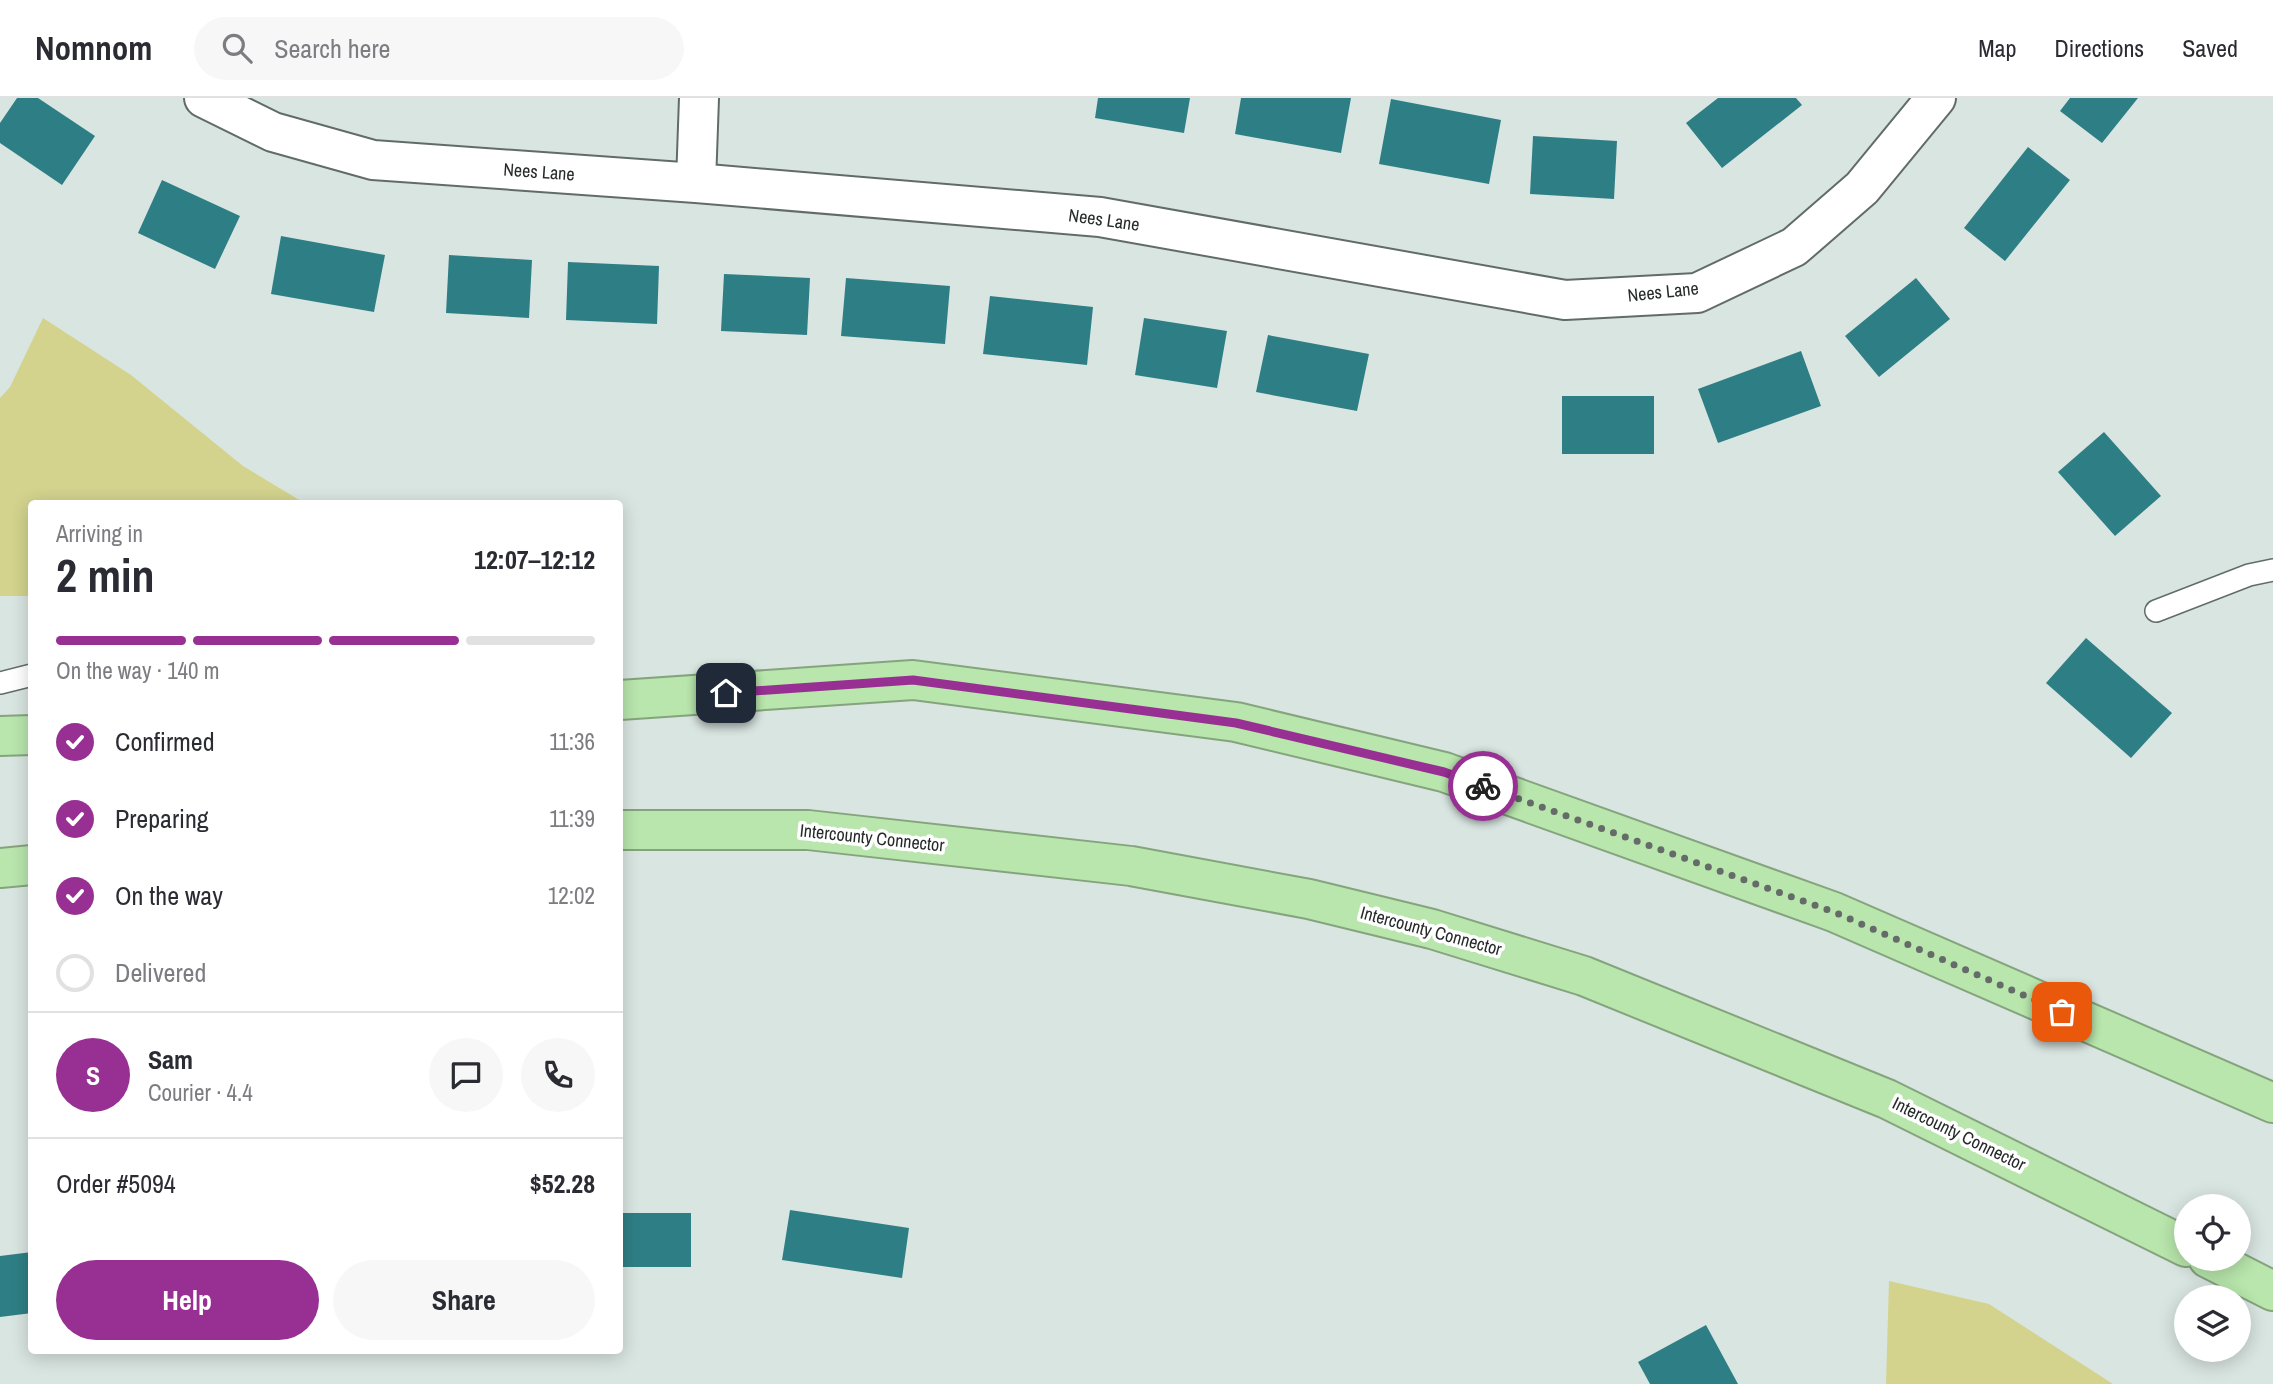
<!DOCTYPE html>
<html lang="en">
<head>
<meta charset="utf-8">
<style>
	:root { --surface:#fff; --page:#f7f7f7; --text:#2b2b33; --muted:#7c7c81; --line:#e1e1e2; --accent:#983094 }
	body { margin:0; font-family:"Archivo Narrow",sans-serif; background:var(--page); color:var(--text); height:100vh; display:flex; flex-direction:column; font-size:26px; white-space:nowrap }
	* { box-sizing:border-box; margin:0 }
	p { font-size:23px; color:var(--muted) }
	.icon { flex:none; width:38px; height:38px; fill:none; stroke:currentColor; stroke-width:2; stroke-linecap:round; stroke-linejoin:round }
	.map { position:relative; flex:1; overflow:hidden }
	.panel { position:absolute; left:28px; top:402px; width:595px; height:854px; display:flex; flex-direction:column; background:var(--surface); border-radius:7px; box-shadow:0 4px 18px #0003 }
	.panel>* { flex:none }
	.buttons { position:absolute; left:2174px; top:1096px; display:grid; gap:14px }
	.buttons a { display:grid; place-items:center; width:77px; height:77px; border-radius:50%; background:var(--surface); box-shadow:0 4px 18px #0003; font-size:35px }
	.pin { position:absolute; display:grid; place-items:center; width:60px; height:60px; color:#fff; margin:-30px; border-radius:14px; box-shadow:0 4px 10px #0006 }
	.courier { position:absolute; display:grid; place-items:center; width:70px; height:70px; margin:-35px; border:5px solid #983094; border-radius:50%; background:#fff; color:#222; box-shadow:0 2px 9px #0007 }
	.headline em { font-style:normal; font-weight:700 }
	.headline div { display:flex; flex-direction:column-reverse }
	.headline { display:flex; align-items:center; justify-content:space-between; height:119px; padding:0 28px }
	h1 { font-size:46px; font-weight:700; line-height:52px }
	.bar { display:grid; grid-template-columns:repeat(4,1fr); gap:10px 7px; align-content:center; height:84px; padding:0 28px }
	.bar i { height:9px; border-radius:5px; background:var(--line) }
	.bar .active { background:var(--accent) }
	.bar p { grid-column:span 4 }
	.line { display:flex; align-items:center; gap:18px; padding:0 28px; border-top:2px solid var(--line) }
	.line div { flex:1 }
	.round { display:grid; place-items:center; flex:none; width:74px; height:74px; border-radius:37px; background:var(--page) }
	ol { padding:0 28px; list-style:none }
	li { display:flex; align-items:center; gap:21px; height:77px }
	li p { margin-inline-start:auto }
	li .icon { padding:7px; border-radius:50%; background:var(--accent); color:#fff; stroke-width:4 }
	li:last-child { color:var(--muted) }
	li i { width:38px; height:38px; border:4px solid var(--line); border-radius:50% }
	.primary-button { display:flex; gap:14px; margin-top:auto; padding:14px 28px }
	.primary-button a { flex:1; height:80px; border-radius:42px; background:var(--accent); color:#fff; font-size:28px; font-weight:700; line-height:80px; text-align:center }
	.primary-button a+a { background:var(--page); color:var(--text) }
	header { display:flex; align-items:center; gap:42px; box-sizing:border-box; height:98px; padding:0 35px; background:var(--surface); border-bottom:2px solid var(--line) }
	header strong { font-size:33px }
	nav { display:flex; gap:38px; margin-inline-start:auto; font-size:24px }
	.search { width:490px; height:63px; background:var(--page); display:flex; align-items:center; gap:18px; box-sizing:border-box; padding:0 24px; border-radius:38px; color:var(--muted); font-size:26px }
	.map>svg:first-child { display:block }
</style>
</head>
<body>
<header>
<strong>Nomnom</strong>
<div class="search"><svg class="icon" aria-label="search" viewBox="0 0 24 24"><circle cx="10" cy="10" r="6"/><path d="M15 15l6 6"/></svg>Search here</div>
<nav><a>Map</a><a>Directions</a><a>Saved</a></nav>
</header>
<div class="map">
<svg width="2273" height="1286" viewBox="0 0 2273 1286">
	<rect width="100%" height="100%" fill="#d9e5e1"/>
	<path fill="#d3d38e" d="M 43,220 L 131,277 L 243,368 L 306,406 L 32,406 L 31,498 L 0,498 L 0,300 L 10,289 Z
		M 1889,1183 L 1989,1206 L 2113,1286 L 1886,1286 Z"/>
	<path fill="#2e7f85" d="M 17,0 L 38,0 L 95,38 L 62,87 L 0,45 L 0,25 Z
		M 1098,0 L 1190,0 L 1184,35 L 1095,20 Z
		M 1241,0 L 1351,0 L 1341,55 L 1235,36 Z
		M 1718,0 L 1796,0 L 1802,7 L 1722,70 L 1686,25 Z
		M 2070,0 L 2138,0 L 2102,45 L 2060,13 Z
		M 1391,1 L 1501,22 L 1489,86 L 1379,66 Z
		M 1533,38 L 1617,43 L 1614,101 L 1530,96 Z
		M 2028,49 L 2070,82 L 2005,163 L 1964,130 Z
		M 162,82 L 240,118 L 215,171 L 138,135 Z
		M 281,138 L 385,157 L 374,214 L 271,196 Z
		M 449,157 L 532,162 L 529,220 L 446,215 Z
		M 568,164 L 659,168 L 657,226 L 566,222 Z
		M 724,176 L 810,180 L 807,237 L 721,233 Z
		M 846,180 L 950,188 L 945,246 L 841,238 Z
		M 1916,180 L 1950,221 L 1879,279 L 1845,238 Z
		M 990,198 L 1093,209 L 1087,267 L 983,256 Z
		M 1144,220 L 1227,233 L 1217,290 L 1135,277 Z
		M 1268,237 L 1369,256 L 1357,313 L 1256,294 Z
		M 1801,253 L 1821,308 L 1718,345 L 1698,291 Z
		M 1562,298 L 1654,298 L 1654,356 L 1562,356 Z
		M 2104,334 L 2161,398 L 2115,438 L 2058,374 Z
		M 2086,540 L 2172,615 L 2131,660 L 2046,585 Z
		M 790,1112 L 909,1130 L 902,1180 L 782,1162 Z
		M 620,1115 L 691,1115 L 691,1169 L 620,1169 Z
		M 32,1154 L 32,1215 L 0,1219 L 0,1158 Z
		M 1706,1227 L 1738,1286 L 1650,1286 L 1638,1264 Z"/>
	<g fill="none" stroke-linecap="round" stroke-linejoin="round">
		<defs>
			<path id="lane" d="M 2156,513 L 2249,477 L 2273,472
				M 0,585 L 32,577"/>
			<path id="street" d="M 204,0 L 273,34 L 373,62 L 696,85 L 1100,119 L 1565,202 L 1697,195 L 1794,149 L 1862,90 L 1936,0
				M 696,85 L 699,0"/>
			<path id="highway" d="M 620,602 L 913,582 L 1236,624 L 1444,674 L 1834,814 L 2273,1005
				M 0,638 L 32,637
				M 620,732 L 808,732 L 1131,768 L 1309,801 L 1432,831 L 1584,878 L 1887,1001 L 2186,1149
				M 0,770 L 32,767
				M 2208,1160 L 2273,1193"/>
		</defs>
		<use href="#lane" stroke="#616c68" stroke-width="24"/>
		<use href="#street" stroke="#616c68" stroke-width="42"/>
		<use href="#highway" stroke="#85a47e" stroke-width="42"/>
		<use href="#lane" stroke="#fff" stroke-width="21"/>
		<use href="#street" stroke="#fff" stroke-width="38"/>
		<use href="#highway" stroke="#b8e6ac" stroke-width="38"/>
	</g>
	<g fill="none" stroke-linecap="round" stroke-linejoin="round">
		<path stroke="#656b69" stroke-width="7" stroke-dasharray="0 12.6" d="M 1483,688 L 1834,814 L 2062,914"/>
		<path stroke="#983094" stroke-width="9" d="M 726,595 L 913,582 L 1236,625 L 1444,674 L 1483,688"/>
	</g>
	<g text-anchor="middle" stroke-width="7" stroke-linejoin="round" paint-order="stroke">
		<g font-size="18" fill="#262a29" stroke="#fff">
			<text transform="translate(539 74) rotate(4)" y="6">Nees Lane</text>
			<text transform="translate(1104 122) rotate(8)" y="6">Nees Lane</text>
			<text transform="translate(1663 194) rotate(-6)" y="6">Nees Lane</text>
			<text transform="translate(872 740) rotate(6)" y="6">Intercounty Connector</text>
			<text transform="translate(1431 833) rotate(15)" y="6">Intercounty Connector</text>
			<text transform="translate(1959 1036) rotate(26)" y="6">Intercounty Connector</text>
		</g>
	</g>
</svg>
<div class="buttons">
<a><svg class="icon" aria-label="locate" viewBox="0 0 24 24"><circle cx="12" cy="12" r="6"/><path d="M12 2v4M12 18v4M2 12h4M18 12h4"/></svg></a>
<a><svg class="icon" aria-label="layers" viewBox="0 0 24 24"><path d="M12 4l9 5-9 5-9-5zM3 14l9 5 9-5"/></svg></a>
</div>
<div class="pin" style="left:2062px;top:914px;background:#ea580c"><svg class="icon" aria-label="bag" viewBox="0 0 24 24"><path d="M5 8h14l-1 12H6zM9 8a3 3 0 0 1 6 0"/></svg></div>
<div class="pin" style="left:726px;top:595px;background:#1f2937"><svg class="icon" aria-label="home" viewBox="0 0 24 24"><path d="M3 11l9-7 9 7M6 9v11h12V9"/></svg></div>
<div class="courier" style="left:1483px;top:688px"><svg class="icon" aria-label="bike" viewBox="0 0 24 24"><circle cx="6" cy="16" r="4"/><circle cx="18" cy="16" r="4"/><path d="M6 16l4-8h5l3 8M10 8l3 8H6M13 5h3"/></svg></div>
<section class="panel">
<div class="headline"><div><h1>2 min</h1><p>Arriving in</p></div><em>12:07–12:12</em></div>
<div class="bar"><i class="active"></i><i class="active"></i><i class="active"></i><i></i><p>On the way · 140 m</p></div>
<ol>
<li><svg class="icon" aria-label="check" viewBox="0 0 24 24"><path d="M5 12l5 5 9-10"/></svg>Confirmed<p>11:36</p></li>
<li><svg class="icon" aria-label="check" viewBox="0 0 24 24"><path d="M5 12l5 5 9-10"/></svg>Preparing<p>11:39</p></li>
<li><svg class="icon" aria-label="check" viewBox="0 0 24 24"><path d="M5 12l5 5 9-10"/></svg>On the way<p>12:02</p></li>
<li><i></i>Delivered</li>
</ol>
<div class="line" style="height:126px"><b class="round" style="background:var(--accent);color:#fff">S</b><div><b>Sam</b><p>Courier · 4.4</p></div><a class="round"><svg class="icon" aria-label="chat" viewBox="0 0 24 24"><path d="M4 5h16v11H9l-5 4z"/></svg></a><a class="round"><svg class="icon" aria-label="phone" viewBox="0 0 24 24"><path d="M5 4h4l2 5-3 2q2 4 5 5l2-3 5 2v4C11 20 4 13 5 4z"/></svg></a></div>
<div class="line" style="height:91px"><div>Order #5094</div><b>$52.28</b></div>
<div class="primary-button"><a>Help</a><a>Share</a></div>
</section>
</div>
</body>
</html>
